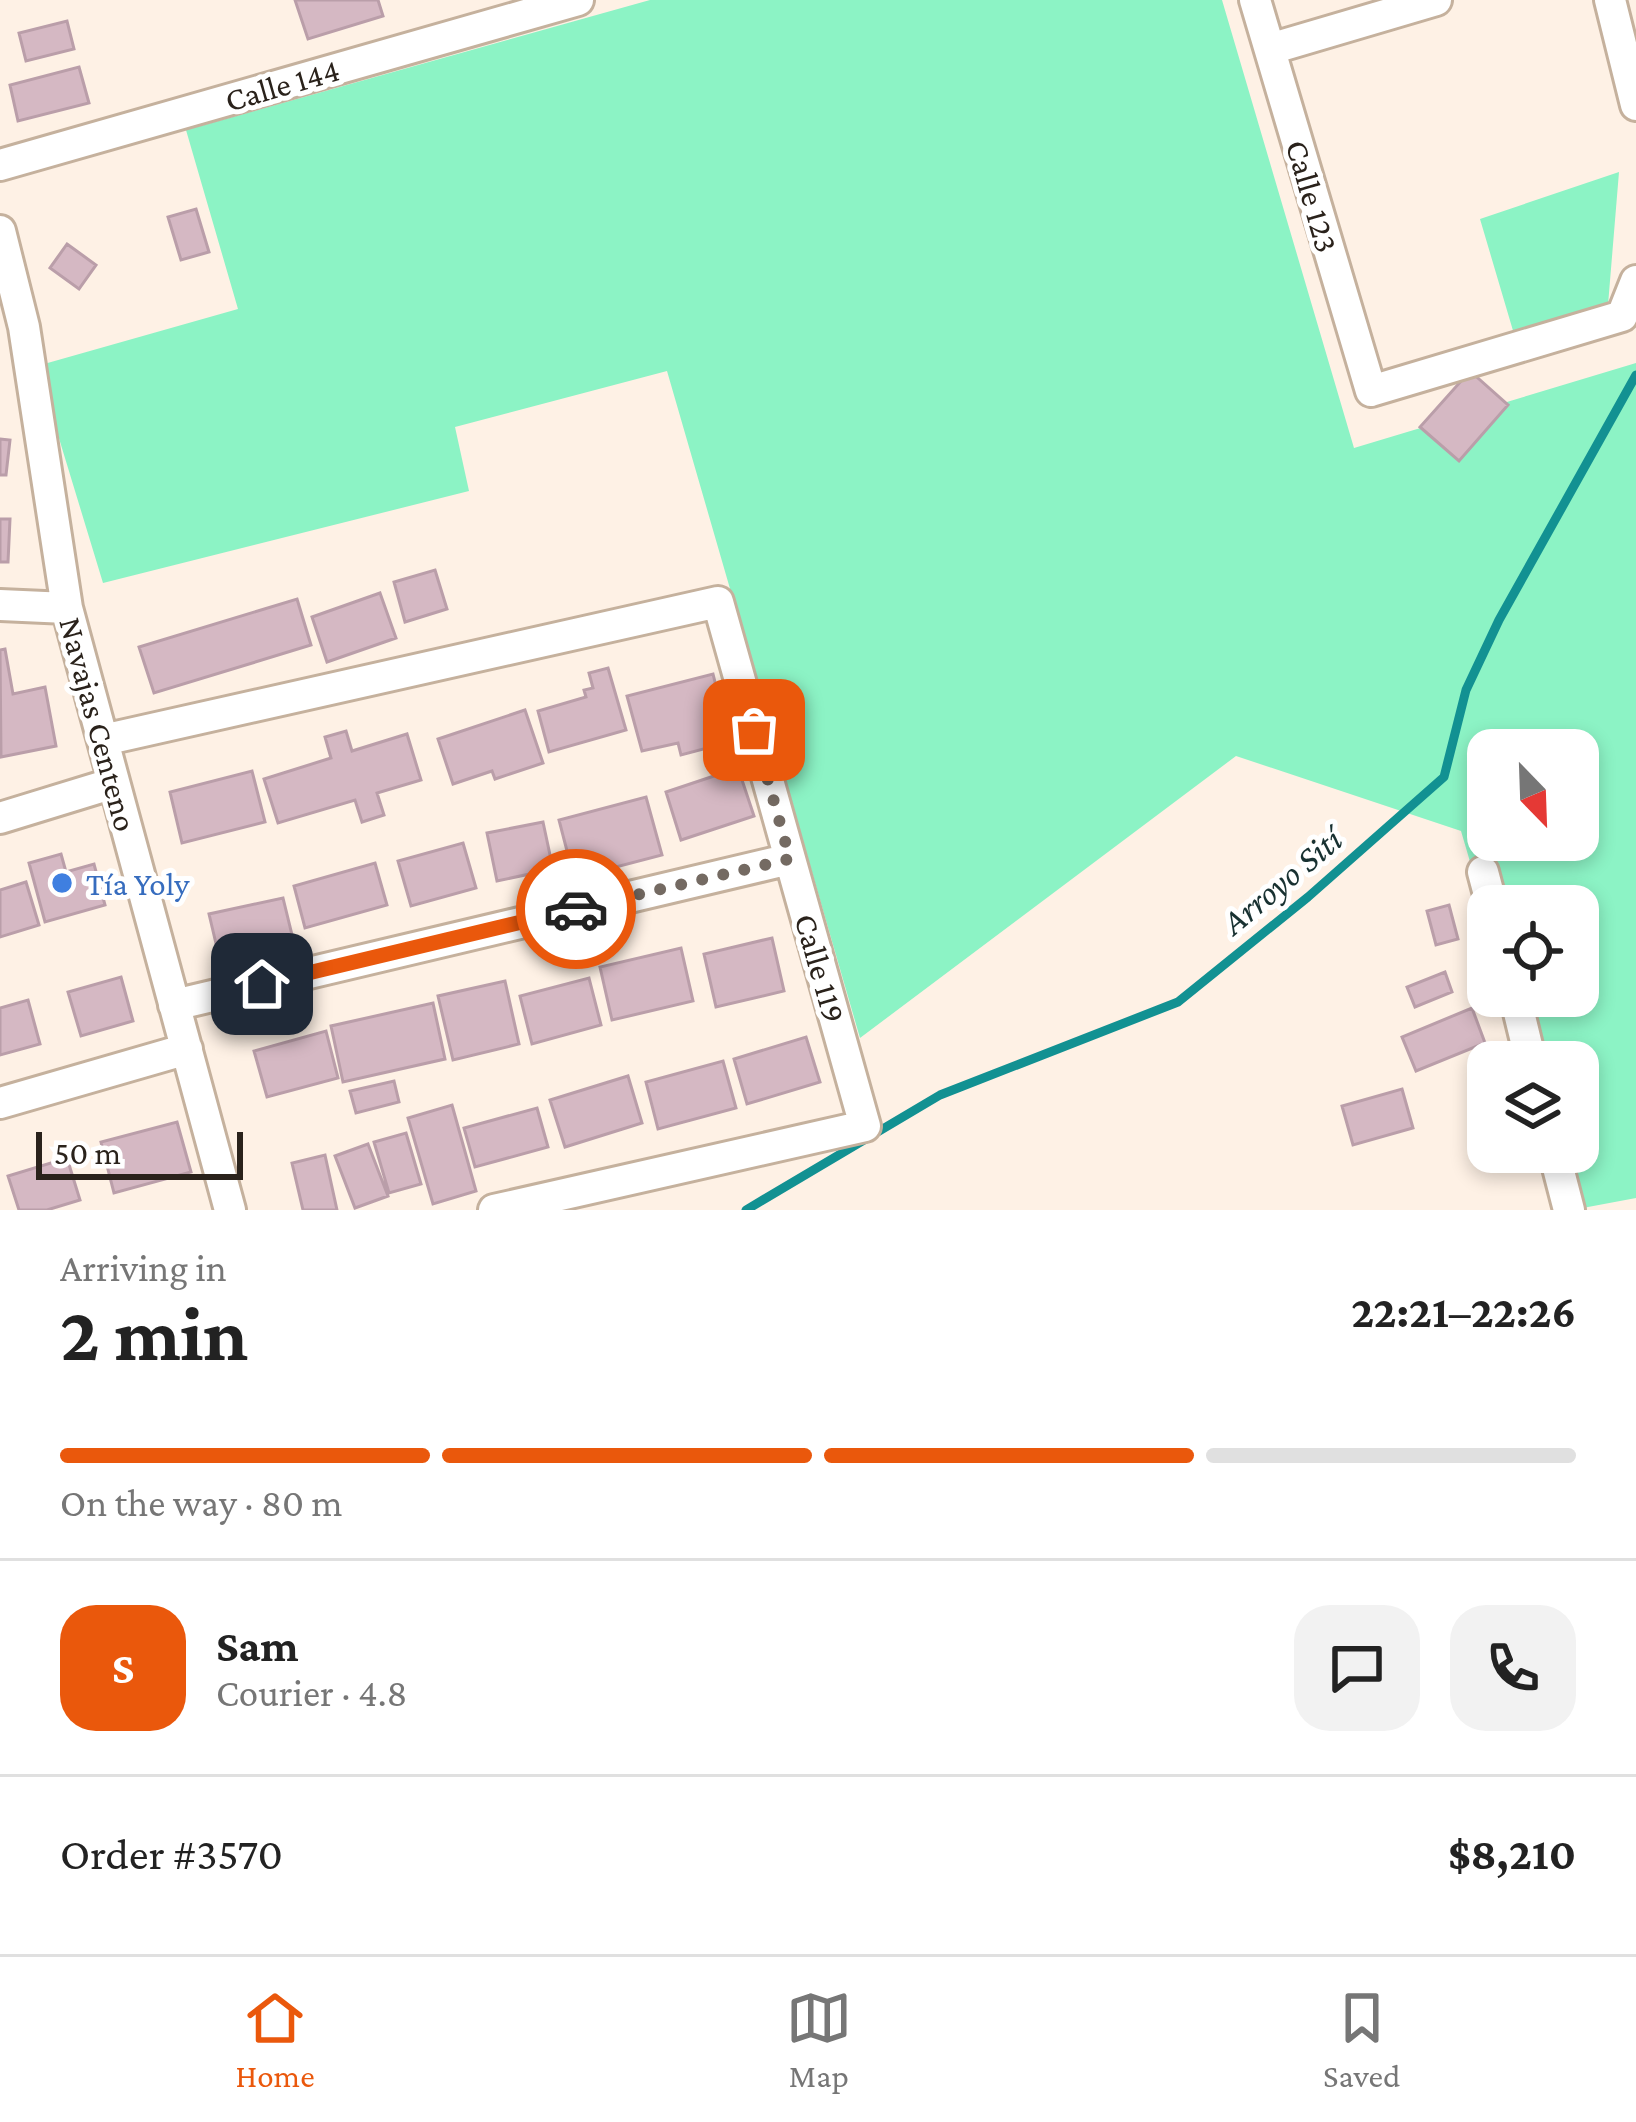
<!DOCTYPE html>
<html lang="en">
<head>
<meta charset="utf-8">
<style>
	:root { --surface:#fff; --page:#f2f2f2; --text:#222; --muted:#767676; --line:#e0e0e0; --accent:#ea580c }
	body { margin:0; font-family:"Crimson Pro",serif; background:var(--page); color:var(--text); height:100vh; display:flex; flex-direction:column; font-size:45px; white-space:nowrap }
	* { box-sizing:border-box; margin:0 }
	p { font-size:39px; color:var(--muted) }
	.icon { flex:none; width:66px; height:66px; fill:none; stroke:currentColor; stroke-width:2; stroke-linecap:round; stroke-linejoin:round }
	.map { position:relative; height:1210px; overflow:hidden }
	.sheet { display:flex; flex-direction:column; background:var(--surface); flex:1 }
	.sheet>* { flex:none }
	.needle { width:78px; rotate:157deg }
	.tools { position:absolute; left:1467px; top:729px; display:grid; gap:24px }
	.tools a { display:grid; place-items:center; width:132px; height:132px; border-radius:24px; background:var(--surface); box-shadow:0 6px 18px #0003; font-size:60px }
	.scale { position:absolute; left:36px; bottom:30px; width:207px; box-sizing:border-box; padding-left:12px; border:6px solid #2a221b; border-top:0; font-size:33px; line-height:42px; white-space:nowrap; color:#2a221b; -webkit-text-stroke:9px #fff; paint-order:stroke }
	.pin { position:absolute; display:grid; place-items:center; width:102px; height:102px; color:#fff; margin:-51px; border-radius:24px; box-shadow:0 6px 18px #0006 }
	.courier { position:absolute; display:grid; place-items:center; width:120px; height:120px; margin:-60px; border:9px solid #ea580c; border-radius:50%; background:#fff; color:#222; box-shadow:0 3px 15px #0007 }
	.overview em { font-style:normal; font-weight:700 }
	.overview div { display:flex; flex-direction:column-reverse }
	.overview { display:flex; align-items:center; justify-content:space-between; height:204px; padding:0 60px }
	h1 { font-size:78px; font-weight:700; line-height:90px }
	.bar { display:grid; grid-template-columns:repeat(4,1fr); gap:18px 12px; align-content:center; height:144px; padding:0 60px }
	.bar i { height:15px; border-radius:9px; background:var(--line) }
	.bar .current { background:var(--accent) }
	.bar p { grid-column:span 4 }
	.line { display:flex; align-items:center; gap:30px; padding:0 60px; border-top:3px solid var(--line) }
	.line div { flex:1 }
	.round { display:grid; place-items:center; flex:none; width:126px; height:126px; border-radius:36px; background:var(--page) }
	.tabs { display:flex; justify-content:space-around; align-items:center; height:168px; border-top:3px solid var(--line); background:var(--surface); font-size:33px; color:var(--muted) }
	.tabs a { display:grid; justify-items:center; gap:6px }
	.tabs .current { color:var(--accent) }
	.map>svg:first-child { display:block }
</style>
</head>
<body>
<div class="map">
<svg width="1636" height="1210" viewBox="0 0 1636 1210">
	<rect width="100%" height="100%" fill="#fef1e5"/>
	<path fill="#8cf3c5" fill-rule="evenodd" d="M 650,0 L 1222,0 L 1354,448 L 1636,363 L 1636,1198 L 1572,1210 L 1555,1152 L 1578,1152 L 1578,1062 L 1528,1062 L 1509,996 L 1578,996 L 1578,906 L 1488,906 L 1488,923 L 1461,831 L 1236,756 L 860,1038 L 667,371 L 455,427 L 469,491 L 103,583 L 37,366 L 238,309 L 186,130 ZM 1488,750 L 1578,750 L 1578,840 L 1488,840 Z
		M 1619,172 L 1608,305 L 1514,334 L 1480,219 Z"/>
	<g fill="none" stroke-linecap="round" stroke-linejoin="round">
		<path stroke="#129192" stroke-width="9" d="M 746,1210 L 940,1095 L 1178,1002 L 1308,897 L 1444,777 L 1466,690 L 1499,620 L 1636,375"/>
	</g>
	<path fill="#d5b8c3" stroke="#ba9ea9" stroke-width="3" d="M 295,0 L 378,0 L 383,16 L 308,39 Z
		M 67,21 L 74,49 L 26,61 L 19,33 Z
		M 79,67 L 89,103 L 18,121 L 10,85 Z
		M 196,209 L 209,252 L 181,260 L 168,217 Z
		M 67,244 L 96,265 L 79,289 L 50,268 Z
		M 1470,371 L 1508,405 L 1459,461 L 1420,427 Z
		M 0,439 L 10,440 L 6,475 L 0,475 Z
		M 0,519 L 10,519 L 8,562 L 0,562 Z
		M 435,570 L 447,609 L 405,622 L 394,582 Z
		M 380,593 L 396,638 L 327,662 L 312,617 Z
		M 297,599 L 311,645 L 154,693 L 139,647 Z
		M 5,649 L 13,694 L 45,687 L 56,746 L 1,757 L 0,650 Z
		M 608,668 L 626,730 L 549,752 L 538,711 L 586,697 L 584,690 L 593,688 L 589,673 Z
		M 713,674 L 730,742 L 681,755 L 678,743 L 642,751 L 627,696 Z
		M 525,710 L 543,763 L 495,779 L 492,771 L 453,784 L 438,739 Z
		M 346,731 L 352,751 L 407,734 L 421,780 L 377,793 L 384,815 L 362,822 L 355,800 L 278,823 L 264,779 L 331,758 L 325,737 Z
		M 738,768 L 754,816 L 681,840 L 666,792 Z
		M 252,771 L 265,822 L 182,843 L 170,792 Z
		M 646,797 L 662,855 L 574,878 L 559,820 Z
		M 543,822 L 553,869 L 497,881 L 487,833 Z
		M 463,843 L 476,888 L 411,906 L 398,861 Z
		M 61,854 L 66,872 L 94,864 L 105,905 L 45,922 L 29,863 Z
		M 375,863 L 387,905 L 305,928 L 294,886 Z
		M 26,882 L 39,925 L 0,937 L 0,890 Z
		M 283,898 L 292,935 L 218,952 L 209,914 Z
		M 1449,905 L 1458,939 L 1436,945 L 1427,911 Z
		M 772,938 L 784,991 L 716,1007 L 704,954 Z
		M 681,948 L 693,1001 L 612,1020 L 600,967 Z
		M 1445,972 L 1452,992 L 1415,1007 L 1407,987 Z
		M 121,977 L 133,1021 L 81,1036 L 68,992 Z
		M 589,978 L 601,1025 L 532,1044 L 520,996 Z
		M 505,981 L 519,1044 L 453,1060 L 438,996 Z
		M 28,1000 L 40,1044 L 0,1055 L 0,1008 Z
		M 433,1003 L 445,1059 L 343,1082 L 331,1026 Z
		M 1472,1008 L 1485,1043 L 1416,1071 L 1402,1037 Z
		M 326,1031 L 338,1078 L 267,1097 L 254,1051 Z
		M 806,1037 L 820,1082 L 747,1104 L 734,1059 Z
		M 723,1061 L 736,1108 L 658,1129 L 646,1082 Z
		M 628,1076 L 642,1123 L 565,1147 L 550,1100 Z
		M 394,1081 L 399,1102 L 356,1113 L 350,1091 Z
		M 1402,1089 L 1413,1128 L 1353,1145 L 1342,1106 Z
		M 452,1105 L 476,1191 L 433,1204 L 408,1118 Z
		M 537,1108 L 548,1147 L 475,1167 L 464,1128 Z
		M 177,1122 L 191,1172 L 114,1193 L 101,1142 Z
		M 406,1133 L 421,1184 L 389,1193 L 374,1142 Z
		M 368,1144 L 388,1196 L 355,1208 L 335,1156 Z
		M 325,1155 L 337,1210 L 303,1210 L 292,1163 Z
		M 67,1158 L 80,1200 L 47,1210 L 19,1210 L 8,1176 Z"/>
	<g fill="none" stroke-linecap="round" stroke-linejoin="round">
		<defs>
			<path id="minor" d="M 1255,0 L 1371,391 L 1622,316 L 1636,281
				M 1610,0 L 1636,105
				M 1270,49 L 1436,0
				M 0,165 L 578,0
				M 0,231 L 24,327 L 67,608 L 230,1210
				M 0,605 L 67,608
				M 103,740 L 718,602 L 865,1126 L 494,1210
				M 0,818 L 114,783
				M 1483,872 L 1492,906
				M 1515,996 L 1531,1062
				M 174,1005 L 790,859
				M 0,1103 L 187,1049
				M 1554,1152 L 1569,1210"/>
		</defs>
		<use href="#minor" stroke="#c5b19d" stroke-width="36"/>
		<use href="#minor" stroke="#fff" stroke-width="30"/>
	</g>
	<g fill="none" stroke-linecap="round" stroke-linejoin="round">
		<path stroke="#746a62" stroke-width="12" stroke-dasharray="0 21.6" d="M 576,909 L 790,859 L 754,730"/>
		<path stroke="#ea580c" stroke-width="15" d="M 262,984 L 576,909"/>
	</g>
	<circle fill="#3f7fe0" stroke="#fff" stroke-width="4.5" cx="62" cy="883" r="12"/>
	<g text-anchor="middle" stroke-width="10" stroke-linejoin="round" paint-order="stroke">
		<g font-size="33" fill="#2a221b" stroke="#fff">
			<text transform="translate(282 84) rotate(-16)" y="12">Calle 144</text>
			<text transform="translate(1313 196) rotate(74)" y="12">Calle 123</text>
			<text transform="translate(99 724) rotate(75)" y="12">Navajas Centeno</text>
			<text transform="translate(821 968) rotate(74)" y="12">Calle 119</text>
		</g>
		<g font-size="33" fill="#366cbe" stroke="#fff" text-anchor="start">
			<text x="86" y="895">Tía Yoly</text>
		</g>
		<g font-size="36" font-style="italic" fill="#183131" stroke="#fff">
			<text transform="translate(1281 880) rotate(-40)" y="13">Arroyo Sití</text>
		</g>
	</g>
</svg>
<div class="tools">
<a><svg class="needle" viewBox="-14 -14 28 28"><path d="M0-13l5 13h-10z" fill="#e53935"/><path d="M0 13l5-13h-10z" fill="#767676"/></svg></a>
<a><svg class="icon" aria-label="locate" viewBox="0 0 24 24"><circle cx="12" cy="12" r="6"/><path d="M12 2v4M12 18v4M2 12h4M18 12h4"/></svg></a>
<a><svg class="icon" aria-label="layers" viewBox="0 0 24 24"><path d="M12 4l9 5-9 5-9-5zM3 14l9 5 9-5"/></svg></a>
</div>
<div class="scale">50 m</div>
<div class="pin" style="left:754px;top:730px;background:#ea580c"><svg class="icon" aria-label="bag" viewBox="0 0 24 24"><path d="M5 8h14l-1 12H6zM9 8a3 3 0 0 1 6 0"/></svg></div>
<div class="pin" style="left:262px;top:984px;background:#1f2937"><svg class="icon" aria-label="home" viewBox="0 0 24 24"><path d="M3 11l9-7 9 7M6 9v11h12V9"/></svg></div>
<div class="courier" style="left:576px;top:909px"><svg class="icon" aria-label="car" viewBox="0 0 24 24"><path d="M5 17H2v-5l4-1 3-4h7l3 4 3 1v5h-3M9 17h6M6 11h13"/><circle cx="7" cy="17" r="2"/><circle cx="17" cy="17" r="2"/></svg></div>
</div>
<section class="sheet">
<div class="overview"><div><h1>2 min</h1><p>Arriving in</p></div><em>22:21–22:26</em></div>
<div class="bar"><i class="current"></i><i class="current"></i><i class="current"></i><i></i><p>On the way · 80 m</p></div>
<div class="line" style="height:216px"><b class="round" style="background:var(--accent);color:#fff">S</b><div><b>Sam</b><p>Courier · 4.8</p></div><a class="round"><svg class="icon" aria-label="chat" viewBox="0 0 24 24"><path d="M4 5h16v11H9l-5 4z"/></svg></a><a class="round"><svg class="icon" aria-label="phone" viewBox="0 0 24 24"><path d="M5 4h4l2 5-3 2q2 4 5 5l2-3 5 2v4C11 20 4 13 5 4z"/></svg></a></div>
<div class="line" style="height:156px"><div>Order #3570</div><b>$8,210</b></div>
</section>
<nav class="tabs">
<a class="current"><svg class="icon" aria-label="home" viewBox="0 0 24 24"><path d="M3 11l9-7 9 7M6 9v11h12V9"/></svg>Home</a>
<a><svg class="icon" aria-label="map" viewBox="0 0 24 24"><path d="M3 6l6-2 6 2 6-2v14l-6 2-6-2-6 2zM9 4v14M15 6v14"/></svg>Map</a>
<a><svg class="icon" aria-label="saved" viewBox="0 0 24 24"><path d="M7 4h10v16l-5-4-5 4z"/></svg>Saved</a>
</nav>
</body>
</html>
